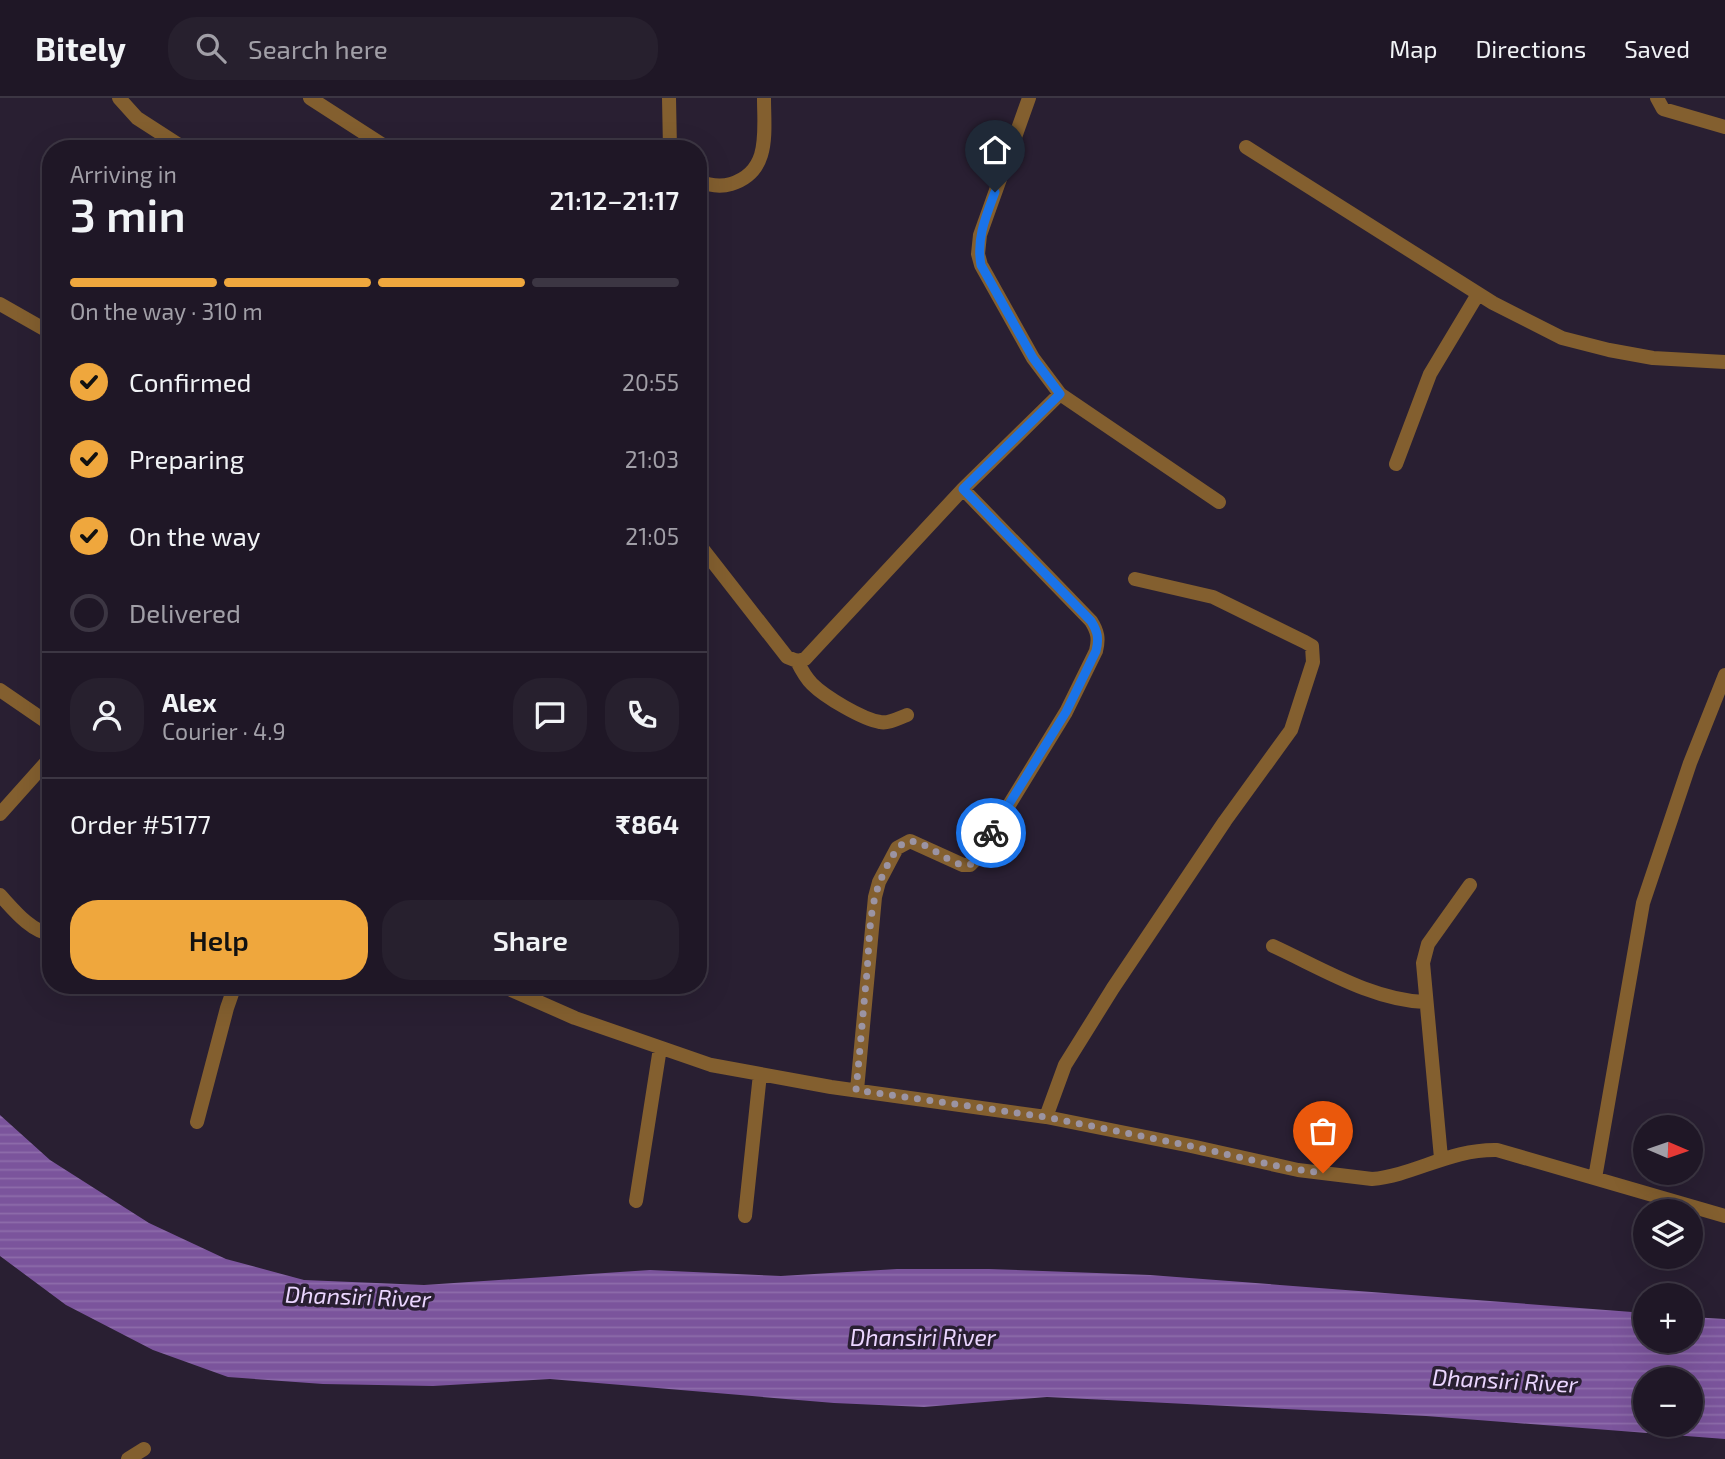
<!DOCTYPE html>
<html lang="en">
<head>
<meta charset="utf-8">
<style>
	:root { --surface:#1f1726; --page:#27202e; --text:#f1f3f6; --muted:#a19fa7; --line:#3c3643; --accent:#efa73d }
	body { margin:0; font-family:"Exo 2",sans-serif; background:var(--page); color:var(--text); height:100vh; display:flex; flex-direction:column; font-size:26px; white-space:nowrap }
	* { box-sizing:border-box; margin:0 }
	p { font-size:23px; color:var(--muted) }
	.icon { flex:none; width:38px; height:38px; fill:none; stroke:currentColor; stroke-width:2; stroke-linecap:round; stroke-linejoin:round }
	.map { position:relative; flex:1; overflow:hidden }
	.side { position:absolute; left:42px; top:42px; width:665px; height:854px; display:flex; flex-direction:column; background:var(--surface); border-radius:28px; box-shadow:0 7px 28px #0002,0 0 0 2px var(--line) }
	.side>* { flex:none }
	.needle { width:46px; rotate:92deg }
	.controls { position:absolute; left:1633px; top:1017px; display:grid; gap:14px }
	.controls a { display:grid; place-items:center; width:70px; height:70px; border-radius:50%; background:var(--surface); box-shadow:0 7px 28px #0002,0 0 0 2px var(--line); font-size:35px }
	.pin { position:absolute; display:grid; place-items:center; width:60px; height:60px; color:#fff; margin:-72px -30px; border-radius:50% 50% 50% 0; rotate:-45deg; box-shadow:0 0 7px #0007 }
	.pin .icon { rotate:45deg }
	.courier { position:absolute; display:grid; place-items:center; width:70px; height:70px; margin:-35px; border:5px solid #1a73e8; border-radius:50%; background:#fff; color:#222; box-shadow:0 2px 9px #0007 }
	.head em { font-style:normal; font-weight:600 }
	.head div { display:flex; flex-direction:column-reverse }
	.head { display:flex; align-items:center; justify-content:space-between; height:119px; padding:0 28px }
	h1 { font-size:46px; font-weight:600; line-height:52px }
	.bar { display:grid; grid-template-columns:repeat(4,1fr); gap:10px 7px; align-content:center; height:84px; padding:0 28px }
	.bar i { height:9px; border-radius:5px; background:var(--line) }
	.bar .current { background:var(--accent) }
	.bar p { grid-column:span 4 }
	.line { display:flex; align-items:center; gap:18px; padding:0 28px; border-top:2px solid var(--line) }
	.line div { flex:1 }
	.round { display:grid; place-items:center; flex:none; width:74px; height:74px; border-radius:28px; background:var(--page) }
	ol { padding:0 28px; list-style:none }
	li { display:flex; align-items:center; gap:21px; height:77px }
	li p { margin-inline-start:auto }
	li .icon { padding:7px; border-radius:50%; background:var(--accent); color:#111; stroke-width:4 }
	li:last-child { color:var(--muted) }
	li i { width:38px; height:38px; border:4px solid var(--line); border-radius:50% }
	.button { display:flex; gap:14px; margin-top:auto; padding:14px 28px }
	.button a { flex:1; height:80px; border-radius:28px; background:var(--accent); color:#111; font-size:28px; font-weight:600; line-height:80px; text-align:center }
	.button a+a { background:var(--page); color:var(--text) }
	header { display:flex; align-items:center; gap:42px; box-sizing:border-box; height:98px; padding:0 35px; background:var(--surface); border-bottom:2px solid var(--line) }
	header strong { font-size:33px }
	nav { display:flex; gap:38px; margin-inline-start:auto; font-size:24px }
	.search { width:490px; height:63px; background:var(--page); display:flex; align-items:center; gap:18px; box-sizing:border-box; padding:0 24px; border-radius:28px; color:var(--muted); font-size:26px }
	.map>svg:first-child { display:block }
</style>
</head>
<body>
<header>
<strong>Bitely</strong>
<div class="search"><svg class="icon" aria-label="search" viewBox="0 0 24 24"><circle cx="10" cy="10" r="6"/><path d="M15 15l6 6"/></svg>Search here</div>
<nav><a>Map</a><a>Directions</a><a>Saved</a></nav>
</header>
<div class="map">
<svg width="1725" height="1361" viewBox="0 0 1725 1361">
	<defs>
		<pattern id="water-rules" width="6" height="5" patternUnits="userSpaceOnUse" patternTransform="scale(1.75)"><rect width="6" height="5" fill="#7b549c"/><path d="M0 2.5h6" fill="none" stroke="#8d6caa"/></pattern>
	</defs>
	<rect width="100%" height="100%" fill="#291f32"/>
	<path fill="url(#water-rules)" fill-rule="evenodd" d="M 0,1017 L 50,1062 L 149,1125 L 226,1161 L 304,1182 L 424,1187 L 650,1172 L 781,1178 L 897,1171 L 989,1171 L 1150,1177 L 1645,1215 L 1645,1242 L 1690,1242 L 1691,1219 L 1725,1221 L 1725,1341 L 1426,1318 L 1047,1299 L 924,1309 L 834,1305 L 550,1281 L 433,1288 L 323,1286 L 228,1279 L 153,1252 L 66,1207 L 0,1158 ZM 1645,1281 L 1690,1281 L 1690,1326 L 1645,1326 Z"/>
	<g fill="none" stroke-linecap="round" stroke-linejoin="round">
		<path stroke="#835f2f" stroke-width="14" d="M 119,0 L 137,20 L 185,51
			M 310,0 L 389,51
			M 669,0 L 670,51
			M 1029,0 L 980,137 L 978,156 L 981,167 L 1033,260 L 1060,296 L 1219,404
			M 1657,0 L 1663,11 L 1725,29
			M 1246,49 L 1493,205 L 1562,240 L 1609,252 L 1653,260 L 1725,264
			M 698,83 C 708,87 721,89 731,86 C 771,74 764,34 764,0
			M 0,206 L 51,235
			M 1396,366 L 1430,276 L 1478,196
			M 698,445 L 787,559 L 797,563 L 805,561 L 963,391 L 1060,296
			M 797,563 C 801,571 806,580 812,586 C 825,599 862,621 880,624 C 888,626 899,620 907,617
			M 0,592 L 51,627
			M 0,716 L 51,659
			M 0,797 C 13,811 31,834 51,836
			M 1273,848 C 1321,870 1372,902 1425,904
			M 500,887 L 575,920 L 711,967 L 831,989 L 1046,1019 L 1191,1048 L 1298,1072 L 1372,1081 C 1415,1077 1450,1051 1497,1052 L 1725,1118
			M 857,992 L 875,799 L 879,784 L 897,750 L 910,743 L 963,767 L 970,767 L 976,761 L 1066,614 L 1096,553 C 1099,541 1098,534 1091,523 L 963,391
			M 1046,1019 L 1065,967 L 1113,890 L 1225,723 L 1291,632 L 1313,564 L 1312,548 L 1305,544 L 1213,499 L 1135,481
			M 197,1024 L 227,910 L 235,887
			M 1441,1060 L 1423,865 L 1428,846 L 1470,787
			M 1595,1080 L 1643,805 L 1690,665 L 1725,577
			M 636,1103 L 660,950
			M 745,1118 L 760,976
			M 128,1361 L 144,1351"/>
	</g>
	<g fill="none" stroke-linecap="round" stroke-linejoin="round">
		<path stroke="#9b94a3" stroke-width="7" stroke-dasharray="0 12.6" d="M 991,735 C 986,743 980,761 971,766 C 955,774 924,738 906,744 C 893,749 878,786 875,799 C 869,823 869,849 867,874 C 863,914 860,953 856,992 L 1046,1019 L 1191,1048 L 1286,1070 L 1323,1075"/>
		<path stroke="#1a73e8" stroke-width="9" d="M 991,735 L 1066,614 L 1096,553 C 1099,541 1098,534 1091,523 L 963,391 L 1060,296 L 1033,260 L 981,167 C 976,141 986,118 995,94"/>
	</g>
	<g text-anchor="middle" stroke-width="7" stroke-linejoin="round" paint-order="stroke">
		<g font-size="23" font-style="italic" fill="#ebd6ff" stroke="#291f32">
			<text transform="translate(358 1199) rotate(2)" y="8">Dhansiri River</text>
			<text x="923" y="1248">Dhansiri River</text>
			<text transform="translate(1505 1283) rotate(3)" y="8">Dhansiri River</text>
		</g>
	</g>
</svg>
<div class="controls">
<a><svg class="needle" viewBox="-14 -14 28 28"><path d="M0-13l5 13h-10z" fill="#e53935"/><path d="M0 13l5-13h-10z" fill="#a19fa7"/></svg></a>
<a><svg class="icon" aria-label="layers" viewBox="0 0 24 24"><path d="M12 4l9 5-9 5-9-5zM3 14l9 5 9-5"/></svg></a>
<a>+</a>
<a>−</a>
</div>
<div class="pin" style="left:1323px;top:1075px;background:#ea580c"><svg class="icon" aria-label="bag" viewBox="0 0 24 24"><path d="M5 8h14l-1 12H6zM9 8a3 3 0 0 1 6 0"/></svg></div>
<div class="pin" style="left:995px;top:94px;background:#1f2937"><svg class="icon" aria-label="home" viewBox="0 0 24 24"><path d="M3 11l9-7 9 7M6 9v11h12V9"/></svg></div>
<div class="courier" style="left:991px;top:735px"><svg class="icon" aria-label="bike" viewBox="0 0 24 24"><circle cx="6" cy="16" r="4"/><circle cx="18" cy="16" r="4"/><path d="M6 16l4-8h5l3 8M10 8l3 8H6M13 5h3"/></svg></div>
<section class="side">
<div class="head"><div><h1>3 min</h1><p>Arriving in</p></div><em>21:12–21:17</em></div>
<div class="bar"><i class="current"></i><i class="current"></i><i class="current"></i><i></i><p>On the way · 310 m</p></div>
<ol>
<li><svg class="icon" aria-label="check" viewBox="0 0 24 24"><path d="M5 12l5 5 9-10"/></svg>Confirmed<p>20:55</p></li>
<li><svg class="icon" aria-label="check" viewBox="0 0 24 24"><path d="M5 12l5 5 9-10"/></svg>Preparing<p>21:03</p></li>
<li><svg class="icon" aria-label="check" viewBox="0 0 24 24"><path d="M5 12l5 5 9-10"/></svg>On the way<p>21:05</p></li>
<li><i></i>Delivered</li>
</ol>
<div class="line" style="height:126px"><a class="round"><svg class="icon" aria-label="person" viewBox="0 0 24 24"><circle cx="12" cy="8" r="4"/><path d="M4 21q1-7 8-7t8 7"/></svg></a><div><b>Alex</b><p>Courier · 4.9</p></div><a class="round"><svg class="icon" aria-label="chat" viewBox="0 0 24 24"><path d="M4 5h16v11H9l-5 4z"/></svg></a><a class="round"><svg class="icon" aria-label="phone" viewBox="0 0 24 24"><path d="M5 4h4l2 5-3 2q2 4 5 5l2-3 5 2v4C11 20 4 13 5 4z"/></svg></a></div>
<div class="line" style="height:91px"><div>Order #5177</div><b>₹864</b></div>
<div class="button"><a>Help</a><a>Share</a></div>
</section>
</div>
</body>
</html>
